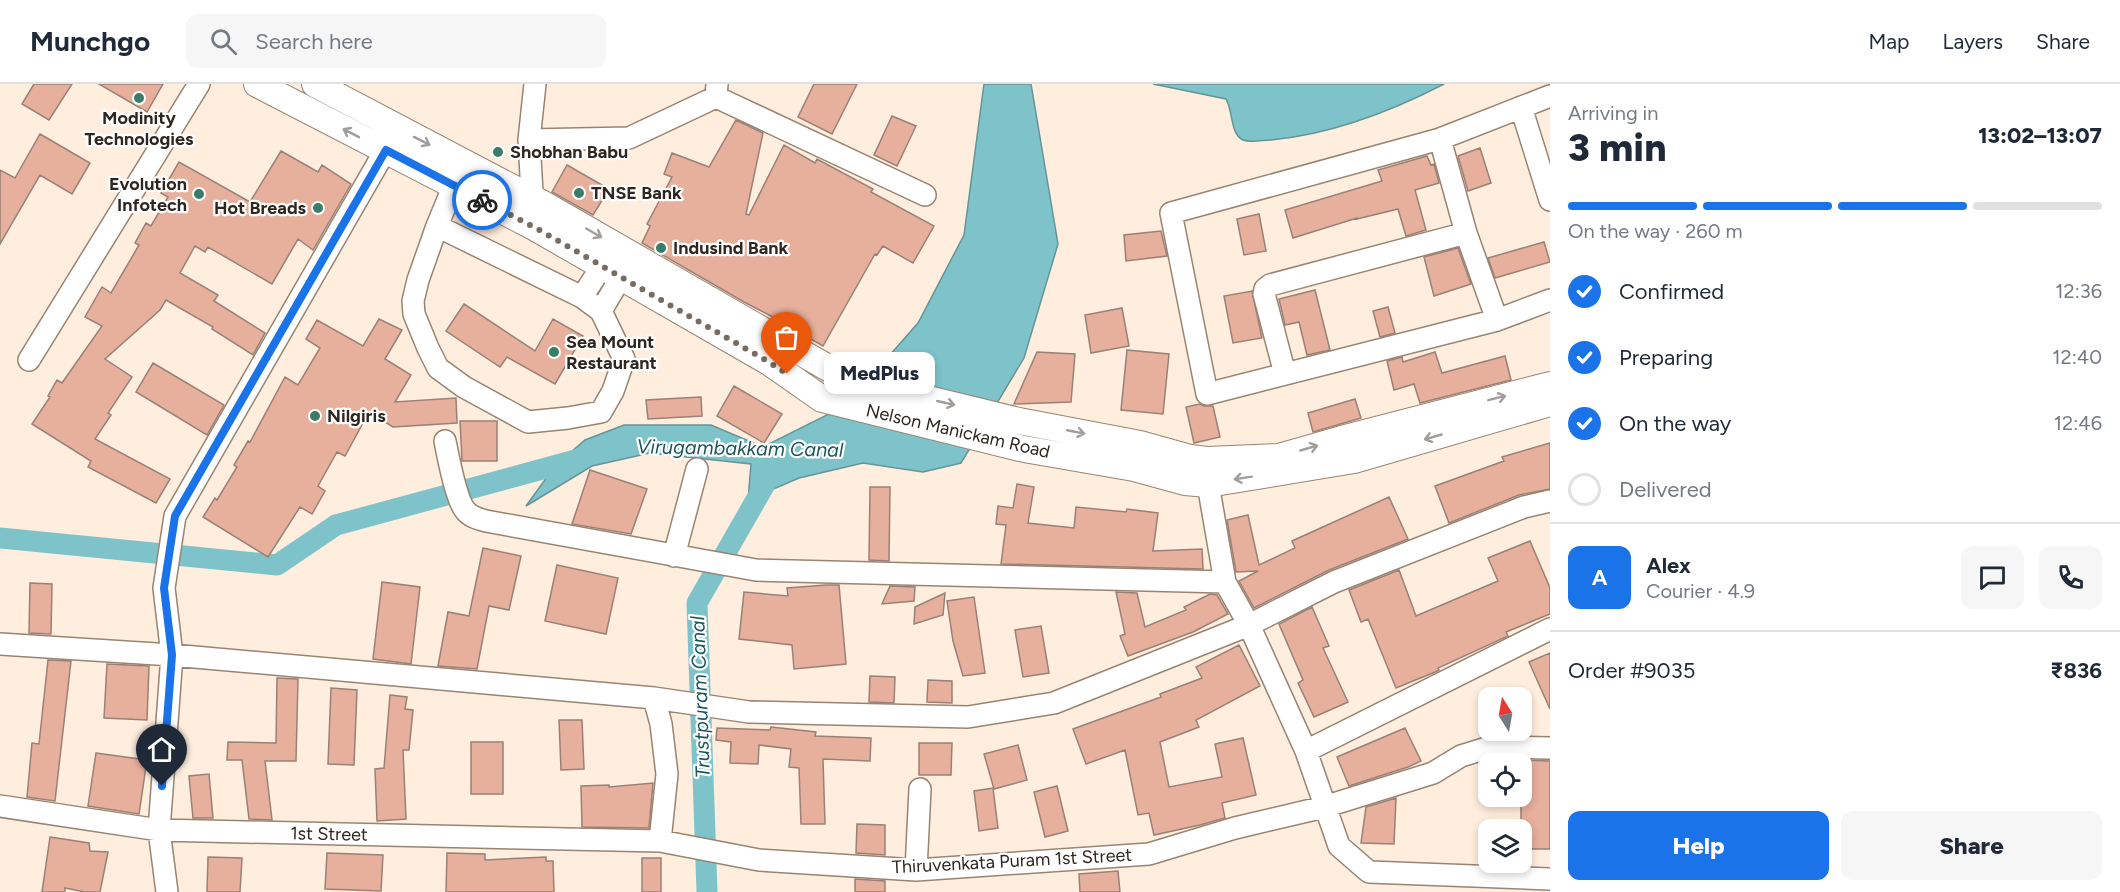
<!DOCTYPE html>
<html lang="en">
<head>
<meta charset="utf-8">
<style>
	:root { --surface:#fff; --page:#f6f6f7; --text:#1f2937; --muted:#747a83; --line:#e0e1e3; --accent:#1a73e8 }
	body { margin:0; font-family:Figtree,sans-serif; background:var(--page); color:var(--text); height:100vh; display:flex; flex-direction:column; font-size:22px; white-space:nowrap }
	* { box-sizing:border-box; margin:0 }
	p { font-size:20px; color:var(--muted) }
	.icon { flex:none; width:33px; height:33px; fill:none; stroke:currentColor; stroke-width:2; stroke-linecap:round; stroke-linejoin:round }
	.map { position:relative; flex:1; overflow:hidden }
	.sheet { display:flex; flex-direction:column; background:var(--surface); width:570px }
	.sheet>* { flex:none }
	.needle { width:39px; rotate:349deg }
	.controls { position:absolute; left:1478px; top:603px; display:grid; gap:12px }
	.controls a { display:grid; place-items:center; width:54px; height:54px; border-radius:12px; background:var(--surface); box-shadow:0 3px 9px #0003; font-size:30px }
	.pin { position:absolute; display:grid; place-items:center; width:51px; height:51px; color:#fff; margin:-62px -26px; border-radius:50% 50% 50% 0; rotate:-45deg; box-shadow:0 0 6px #0007 }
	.pin .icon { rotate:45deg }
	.courier { position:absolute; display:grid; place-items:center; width:60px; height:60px; margin:-30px; border:4px solid #1a73e8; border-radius:50%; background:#fff; color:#222; box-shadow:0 2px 8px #0007 }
	.bubble { position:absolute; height:42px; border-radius:12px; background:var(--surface); box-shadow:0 3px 9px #0003; font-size:20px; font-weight:800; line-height:42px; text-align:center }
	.overview em { font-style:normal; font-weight:800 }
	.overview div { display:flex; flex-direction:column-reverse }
	.overview { display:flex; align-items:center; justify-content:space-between; height:102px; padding:0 18px }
	h1 { font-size:39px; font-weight:800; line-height:45px }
	.bar { display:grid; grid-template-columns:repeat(4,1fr); gap:9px 6px; align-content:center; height:72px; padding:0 18px }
	.bar i { height:8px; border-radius:4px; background:var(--line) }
	.bar .active { background:var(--accent) }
	.bar p { grid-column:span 4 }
	.line { display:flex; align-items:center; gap:15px; padding:0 18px; border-top:2px solid var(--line) }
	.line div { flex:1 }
	.round { display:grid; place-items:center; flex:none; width:63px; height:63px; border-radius:12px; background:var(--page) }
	ol { padding:0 18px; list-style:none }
	li { display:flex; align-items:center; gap:18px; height:66px }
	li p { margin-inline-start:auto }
	li .icon { padding:6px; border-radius:50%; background:var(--accent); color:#fff; stroke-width:4 }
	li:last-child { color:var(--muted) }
	li i { width:33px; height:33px; border:3px solid var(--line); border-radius:50% }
	.button { display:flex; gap:12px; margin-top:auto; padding:12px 18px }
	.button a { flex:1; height:69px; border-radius:12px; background:var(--accent); color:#fff; font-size:24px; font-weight:800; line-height:69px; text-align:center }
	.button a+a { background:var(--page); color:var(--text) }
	header { display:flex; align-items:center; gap:36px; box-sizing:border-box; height:84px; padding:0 30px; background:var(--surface); border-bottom:2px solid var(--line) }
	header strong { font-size:28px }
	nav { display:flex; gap:33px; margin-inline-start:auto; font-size:21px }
	.search { width:420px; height:54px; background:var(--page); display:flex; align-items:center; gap:15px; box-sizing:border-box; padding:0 21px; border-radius:12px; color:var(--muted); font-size:22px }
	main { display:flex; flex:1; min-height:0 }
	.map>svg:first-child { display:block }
</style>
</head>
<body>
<header>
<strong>Munchgo</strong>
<div class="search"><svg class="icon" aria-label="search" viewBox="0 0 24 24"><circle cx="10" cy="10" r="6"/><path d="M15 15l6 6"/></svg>Search here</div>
<nav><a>Map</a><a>Layers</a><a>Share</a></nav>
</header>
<main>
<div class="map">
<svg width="1550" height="808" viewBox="0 0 1550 808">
	<rect width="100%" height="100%" fill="#ffeddd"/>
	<path fill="#7ec3ca" stroke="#669497" stroke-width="1.5" d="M 984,0 L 1031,0 L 1058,160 L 1024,274 L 961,379 L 923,388 L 863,379 L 799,394 L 748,416 L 751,380 L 650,369 L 592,382 L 526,422 L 555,382 L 585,356 L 624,341 L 711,341 L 763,363 L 845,322 L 918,239 L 964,151 Z
		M 1153,0 L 1444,0 C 1390,28 1332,50 1271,56 C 1263,56 1251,59 1243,56 C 1230,50 1233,26 1226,15 Z"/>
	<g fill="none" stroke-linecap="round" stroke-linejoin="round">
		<path stroke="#7ec3ca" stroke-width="21" d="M 0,454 L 277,481 L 336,441 L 583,374
			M 707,808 L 697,519 L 772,388"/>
	</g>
	<path fill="#e7b09c" stroke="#9a8076" stroke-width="1.5" d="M 34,0 L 72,0 L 49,36 L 22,20 Z
		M 99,0 L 163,0 L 147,28 Z
		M 814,0 L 857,0 L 832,50 L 798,33 Z
		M 892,32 L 916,42 L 897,82 L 874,71 Z
		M 736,36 L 763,49 L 746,130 L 749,131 L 784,61 L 815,79 L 817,75 L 873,105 L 871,108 L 934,142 L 913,179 L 883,162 L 877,171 L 875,170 L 823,262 L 795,246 L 796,245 L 744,218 L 642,159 L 650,142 L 647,140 L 672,93 L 664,90 L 672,69 L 709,83 Z
		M 40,50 L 90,79 L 72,110 L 40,91 L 0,160 L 0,86 L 15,94 Z
		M 1480,64 L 1491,99 L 1468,107 L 1458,72 Z
		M 281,67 L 318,88 L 322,81 L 351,100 L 313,166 L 298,155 L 272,200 L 208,163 L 205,168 L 195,162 L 180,189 L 218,211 L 214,217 L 265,249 L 253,271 L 212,245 L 213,243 L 166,216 L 160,226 L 105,275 L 132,293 L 108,329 L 111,331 L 95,355 L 170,395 L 156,419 L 88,383 L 91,377 L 32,340 L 50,313 L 48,312 L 57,296 L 62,299 L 102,242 L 85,233 L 102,203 L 111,209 L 139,161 L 135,159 L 146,139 L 151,142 L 168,113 L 161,109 L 179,78 L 250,118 Z
		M 1427,72 L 1431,81 L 1434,80 L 1439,99 L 1415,106 L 1426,146 L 1406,152 L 1398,125 L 1357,135 L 1357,134 L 1293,154 L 1285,126 L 1382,97 L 1378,86 Z
		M 567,81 L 609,105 L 593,131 L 552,108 Z
		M 1259,130 L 1266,167 L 1244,171 L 1237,135 Z
		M 1161,147 L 1167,172 L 1126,177 L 1124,151 Z
		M 1544,158 L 1550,178 L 1495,194 L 1488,174 Z
		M 1458,164 L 1471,200 L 1434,212 L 1424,173 Z
		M 1315,206 L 1330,266 L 1307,271 L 1299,238 L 1285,241 L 1279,215 Z
		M 1252,207 L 1262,254 L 1233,259 L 1224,212 Z
		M 464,220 L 535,267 L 553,235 L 583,252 L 555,300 L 507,273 L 500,283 L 446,247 Z
		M 1388,223 L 1395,249 L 1380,253 L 1373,227 Z
		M 1122,224 L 1129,262 L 1091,269 L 1085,231 Z
		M 379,235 L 402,246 L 385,275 L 411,291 L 395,318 L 456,314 L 457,339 L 393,343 L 369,328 L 345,372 L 337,368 L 318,402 L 325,407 L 312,430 L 300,423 L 268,473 L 203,433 L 215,414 L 217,416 L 237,383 L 234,381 L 248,357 L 250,358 L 285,293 L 298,301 L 320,264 L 306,255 L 317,236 L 363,262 Z
		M 1127,266 L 1169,270 L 1163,330 L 1121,326 Z
		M 1037,268 L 1075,270 L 1071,318 L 1014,320 Z
		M 1435,268 L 1442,289 L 1505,272 L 1511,296 L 1420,319 L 1414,300 L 1394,306 L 1387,277 L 1402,273 L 1403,278 Z
		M 153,279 L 224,321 L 207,351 L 136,308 Z
		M 734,302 L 782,330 L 764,359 L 717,332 Z
		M 701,313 L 702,332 L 648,335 L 646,316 Z
		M 1355,315 L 1361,334 L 1313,348 L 1308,329 Z
		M 1200,320 L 1204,322 L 1213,322 L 1220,353 L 1194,359 L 1186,323 Z
		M 460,337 L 497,337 L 497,377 L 462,377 Z
		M 1550,359 L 1550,405 L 1519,411 L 1449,439 L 1435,402 L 1504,377 L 1502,373 Z
		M 590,386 L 647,405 L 631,450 L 572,440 Z
		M 1017,400 L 1034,403 L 1028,439 L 1074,444 L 1076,423 L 1126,428 L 1127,425 L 1158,429 L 1153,467 L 1202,465 L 1203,485 L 1001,480 L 1006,441 L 996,440 L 998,422 L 1013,424 Z
		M 870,403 L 890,403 L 889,477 L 869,476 Z
		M 1389,413 L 1408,455 L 1329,486 L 1254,524 L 1239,497 L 1258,487 L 1236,488 L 1227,436 L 1248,431 L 1259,481 L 1295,464 L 1292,457 Z
		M 1530,457 L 1550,504 L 1550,530 L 1506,548 L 1508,552 L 1438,584 L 1439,586 L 1435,588 L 1396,604 L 1368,535 L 1361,538 L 1349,506 L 1399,486 L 1416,532 L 1498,497 L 1488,474 Z
		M 483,464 L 521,472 L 509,526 L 489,522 L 477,585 L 438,582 L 448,528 L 469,532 Z
		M 557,481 L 618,494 L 606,550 L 545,537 Z
		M 382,498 L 420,503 L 411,580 L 373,575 Z
		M 30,499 L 52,500 L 51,550 L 29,549 Z
		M 826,501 L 839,501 L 846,580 L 794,585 L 792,561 L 739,555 L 744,508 L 788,512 L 787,504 Z
		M 890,502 L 915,503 L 914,517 L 882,520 Z
		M 1116,508 L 1137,509 L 1145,543 L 1186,526 L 1184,523 L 1210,510 L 1217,511 L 1228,530 L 1193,548 L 1128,572 L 1120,552 L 1125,550 Z
		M 945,509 L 943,531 L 914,540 L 915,523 Z
		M 974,513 L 985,589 L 963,592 L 953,557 L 947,517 Z
		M 1312,523 L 1329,562 L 1323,564 L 1348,618 L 1314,633 L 1298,599 L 1303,596 L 1279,540 Z
		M 1041,542 L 1049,589 L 1023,593 L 1015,546 Z
		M 1239,561 L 1260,602 L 1196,636 L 1199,643 L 1160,658 L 1169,703 L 1222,693 L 1215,660 L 1243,654 L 1256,711 L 1222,719 L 1225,734 L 1200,741 L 1154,751 L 1149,729 L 1138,731 L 1125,666 L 1086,680 L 1073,645 L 1161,613 L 1160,610 L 1202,594 L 1196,583 Z
		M 1550,569 L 1550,625 L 1529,578 Z
		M 48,576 L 71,577 L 55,717 L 27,713 L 32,659 L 39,660 Z
		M 107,580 L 149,582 L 147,636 L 104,634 Z
		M 870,592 L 895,593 L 894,619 L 869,618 Z
		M 277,594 L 298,595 L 296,677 L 265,677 L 272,736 L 249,735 L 242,676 L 227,676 L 228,658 L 276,659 Z
		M 928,596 L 952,597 L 952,619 L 927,618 Z
		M 331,604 L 357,606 L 354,681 L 328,680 Z
		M 390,611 L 407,613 L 405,625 L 413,626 L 409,666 L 403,666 L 406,735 L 377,737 L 375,685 L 384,684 Z
		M 559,636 L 582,636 L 584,685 L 561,686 Z
		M 771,643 L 816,648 L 815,652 L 871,654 L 870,677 L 823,675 L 825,740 L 801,740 L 799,684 L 789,683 L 791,665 L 759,661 L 758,680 L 730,679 L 731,658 L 716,656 L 717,644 L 770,646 Z
		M 1405,644 L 1421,677 L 1408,683 L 1349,702 L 1337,673 Z
		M 471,658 L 503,658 L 503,710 L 471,710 Z
		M 919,659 L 952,659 L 951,691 L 919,691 Z
		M 1018,661 L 1027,696 L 994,705 L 984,670 Z
		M 96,669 L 147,676 L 139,730 L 88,722 Z
		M 1521,676 L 1550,677 L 1550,765 L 1521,765 Z
		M 209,690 L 213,734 L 193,734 L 189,692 Z
		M 653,699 L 649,744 L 582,743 L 581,702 L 609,701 L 609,703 Z
		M 1057,702 L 1068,747 L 1045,753 L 1034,708 Z
		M 993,704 L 998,744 L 979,747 L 974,707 Z
		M 1396,714 L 1394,760 L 1361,759 L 1366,723 Z
		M 857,740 L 885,741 L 885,771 L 856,769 Z
		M 50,753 L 89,759 L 90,767 L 108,768 L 100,808 L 85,808 L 65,804 L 65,808 L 42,808 Z
		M 327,769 L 383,771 L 381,807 L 325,805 Z
		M 447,769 L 485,770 L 485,776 L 546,773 L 546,777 L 553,777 L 554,808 L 446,808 Z
		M 208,773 L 242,774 L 240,808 L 207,808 Z
		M 642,774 L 661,774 L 661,808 L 642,808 Z
		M 1118,787 L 1120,808 L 1080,808 L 1079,790 Z
		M 855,795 L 885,797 L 885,808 L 855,808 Z"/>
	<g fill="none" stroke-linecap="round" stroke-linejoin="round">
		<defs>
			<path id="minor" d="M 717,0 L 716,13 L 925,111
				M 1550,12 L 1440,55 L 1171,129 L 1207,310 L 1497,236 L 1550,216
				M 1521,23 L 1550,116
				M 1440,55 L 1466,149 L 1497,236
				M 529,56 L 629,54 L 716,13
				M 533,127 L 529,56 L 535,0
				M 437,142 L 582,213 L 601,227 L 624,275 L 613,307 L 601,328 L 568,334 L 528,338 L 464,303 L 438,284 L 428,264 L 414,230 L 413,217 L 418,196 Z
				M 437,142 L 454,101
				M 582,213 L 602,182
				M 601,227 L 621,193
				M 29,276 L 199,0
				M 1285,290 L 1264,210 L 1265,205 L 1270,201 L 1466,149
				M 445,357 C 448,372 456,415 465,426 C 470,433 479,435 486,437 L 756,486 L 1225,498
				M 1208,400 L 1225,498 L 1249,541 L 1306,667 L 1339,762 L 1369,788 L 1550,795
				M 674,472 L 697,385
				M 0,560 L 172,571 L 654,614 L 749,628 L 968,633 L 1054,619 L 1249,541 L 1334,498 L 1524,423 L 1550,417
				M 654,614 L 661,640 L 667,690 L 660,757
				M 1306,667 L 1550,545
				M 0,722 L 159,746 L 660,757 L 759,776 L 916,786 L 1149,770 L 1235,744 L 1324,723 L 1433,689 L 1461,672 L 1490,663 L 1550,664
				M 916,786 L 920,705
				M 167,808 L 159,746 L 172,571 L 164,504 L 175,432 L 393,53"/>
			<path id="major" d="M 257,0 L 534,143 L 769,278 L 822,315 L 1024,365 L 1134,384 L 1185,398 L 1208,400 L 1354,376 L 1550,319
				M 315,0 L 545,121 L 849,296 L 1019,337 L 1140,360 L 1190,374 L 1207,376 L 1279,373 L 1349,353 L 1550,301"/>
		</defs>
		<use href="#minor" stroke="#988472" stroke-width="24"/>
		<use href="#major" stroke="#988472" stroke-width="28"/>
		<use href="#minor" stroke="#fff" stroke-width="21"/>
		<use href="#major" stroke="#fff" stroke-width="26"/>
	</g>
	<defs><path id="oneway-shaft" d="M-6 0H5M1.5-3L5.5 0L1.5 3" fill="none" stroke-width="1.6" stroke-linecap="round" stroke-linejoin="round" transform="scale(1.5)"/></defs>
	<g stroke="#a19d9a">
		<use href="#oneway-shaft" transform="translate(351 49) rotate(-153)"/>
		<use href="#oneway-shaft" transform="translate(422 57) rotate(27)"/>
		<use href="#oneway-shaft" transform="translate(594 149) rotate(30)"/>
		<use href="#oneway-shaft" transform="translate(1497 314) rotate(-14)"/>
		<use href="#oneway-shaft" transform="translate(946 319) rotate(13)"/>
		<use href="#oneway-shaft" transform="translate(1076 348) rotate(11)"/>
		<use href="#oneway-shaft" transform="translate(1433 353) rotate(164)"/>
		<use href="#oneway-shaft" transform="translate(1309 364) rotate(-16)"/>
		<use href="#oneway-shaft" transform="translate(1243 394) rotate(171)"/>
	</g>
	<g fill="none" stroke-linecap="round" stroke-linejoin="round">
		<path stroke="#776c62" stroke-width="6" stroke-dasharray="0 10.8" d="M 482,116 L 534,143 L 769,278 L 787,290"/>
		<path stroke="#1a73e8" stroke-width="8" d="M 162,702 L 172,571 L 164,504 L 175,432 L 386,66 L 482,116"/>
	</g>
	<g fill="#3b7b69" stroke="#fff" stroke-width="2">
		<circle cx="139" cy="14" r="6"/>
		<circle cx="498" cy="68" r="6"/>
		<circle cx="579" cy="109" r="6"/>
		<circle cx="199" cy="110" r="6"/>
		<circle cx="318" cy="124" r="6"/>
		<circle cx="661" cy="164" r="6"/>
		<circle cx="554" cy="268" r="6"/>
		<circle cx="315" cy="332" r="6"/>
	</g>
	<g text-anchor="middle" stroke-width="4.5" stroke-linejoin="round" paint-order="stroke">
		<g font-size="18" font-weight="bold" fill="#2e261f" stroke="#fff" text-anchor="start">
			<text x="139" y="40" text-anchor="middle">Modinity<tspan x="139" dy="21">Technologies</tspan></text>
			<text x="510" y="74">Shobhan Babu</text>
			<text x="187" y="106" text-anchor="end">Evolution<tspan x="187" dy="21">Infotech</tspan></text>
			<text x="591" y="115">TNSE Bank</text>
			<text x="306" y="130" text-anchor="end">Hot Breads</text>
			<text x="673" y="170">Indusind Bank</text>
			<text x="566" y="264">Sea Mount<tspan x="566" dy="21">Restaurant</tspan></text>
			<text x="327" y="338">Nilgiris</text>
		</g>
		<g font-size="18" fill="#2e261f" stroke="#fff">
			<text transform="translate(958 347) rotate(13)" y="6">Nelson Manickam Road</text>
			<text transform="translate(329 750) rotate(1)" y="6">1st Street</text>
			<text transform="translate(1012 777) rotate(-3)" y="6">Thiruvenkata Puram 1st Street</text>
		</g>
		<g font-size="20" font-style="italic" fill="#1b565c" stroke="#fff">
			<text transform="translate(740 364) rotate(1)" y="7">Virugambakkam Canal</text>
			<text transform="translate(700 613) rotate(-92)" y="7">Trustpuram Canal</text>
		</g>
	</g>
</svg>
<div class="controls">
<a><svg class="needle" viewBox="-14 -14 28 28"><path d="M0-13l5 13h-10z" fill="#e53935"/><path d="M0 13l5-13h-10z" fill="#747a83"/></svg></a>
<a><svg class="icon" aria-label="locate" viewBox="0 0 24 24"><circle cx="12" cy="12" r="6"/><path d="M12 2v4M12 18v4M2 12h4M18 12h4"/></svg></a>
<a><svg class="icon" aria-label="layers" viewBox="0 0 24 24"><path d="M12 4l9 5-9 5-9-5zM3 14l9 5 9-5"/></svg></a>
</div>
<div class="pin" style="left:787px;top:290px;background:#ea580c"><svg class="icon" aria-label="bag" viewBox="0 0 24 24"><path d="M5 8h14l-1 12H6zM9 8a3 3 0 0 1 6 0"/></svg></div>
<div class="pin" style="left:162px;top:702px;background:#1f2937"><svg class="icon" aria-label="home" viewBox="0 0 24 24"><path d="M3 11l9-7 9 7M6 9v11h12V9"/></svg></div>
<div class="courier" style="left:482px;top:116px"><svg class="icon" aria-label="bike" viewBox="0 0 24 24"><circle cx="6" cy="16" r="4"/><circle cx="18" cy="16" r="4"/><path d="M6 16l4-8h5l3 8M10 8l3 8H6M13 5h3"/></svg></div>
<div class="bubble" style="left:824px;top:268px;width:111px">MedPlus</div>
</div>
<section class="sheet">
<div class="overview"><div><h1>3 min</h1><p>Arriving in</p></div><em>13:02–13:07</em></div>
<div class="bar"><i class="active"></i><i class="active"></i><i class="active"></i><i></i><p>On the way · 260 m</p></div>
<ol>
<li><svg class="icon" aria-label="check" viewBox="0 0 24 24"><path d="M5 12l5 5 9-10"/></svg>Confirmed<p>12:36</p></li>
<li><svg class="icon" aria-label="check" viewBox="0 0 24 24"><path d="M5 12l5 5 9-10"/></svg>Preparing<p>12:40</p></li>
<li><svg class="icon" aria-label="check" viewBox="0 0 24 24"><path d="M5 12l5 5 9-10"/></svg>On the way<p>12:46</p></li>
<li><i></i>Delivered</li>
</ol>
<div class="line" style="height:108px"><b class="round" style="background:var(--accent);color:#fff">A</b><div><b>Alex</b><p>Courier · 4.9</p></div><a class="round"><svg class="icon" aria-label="chat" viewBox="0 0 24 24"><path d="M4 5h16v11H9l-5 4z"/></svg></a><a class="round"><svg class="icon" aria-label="phone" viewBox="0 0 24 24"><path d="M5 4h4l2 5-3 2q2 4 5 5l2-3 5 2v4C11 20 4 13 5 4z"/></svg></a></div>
<div class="line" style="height:78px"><div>Order #9035</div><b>₹836</b></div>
<div class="button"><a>Help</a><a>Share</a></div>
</section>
</main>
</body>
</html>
